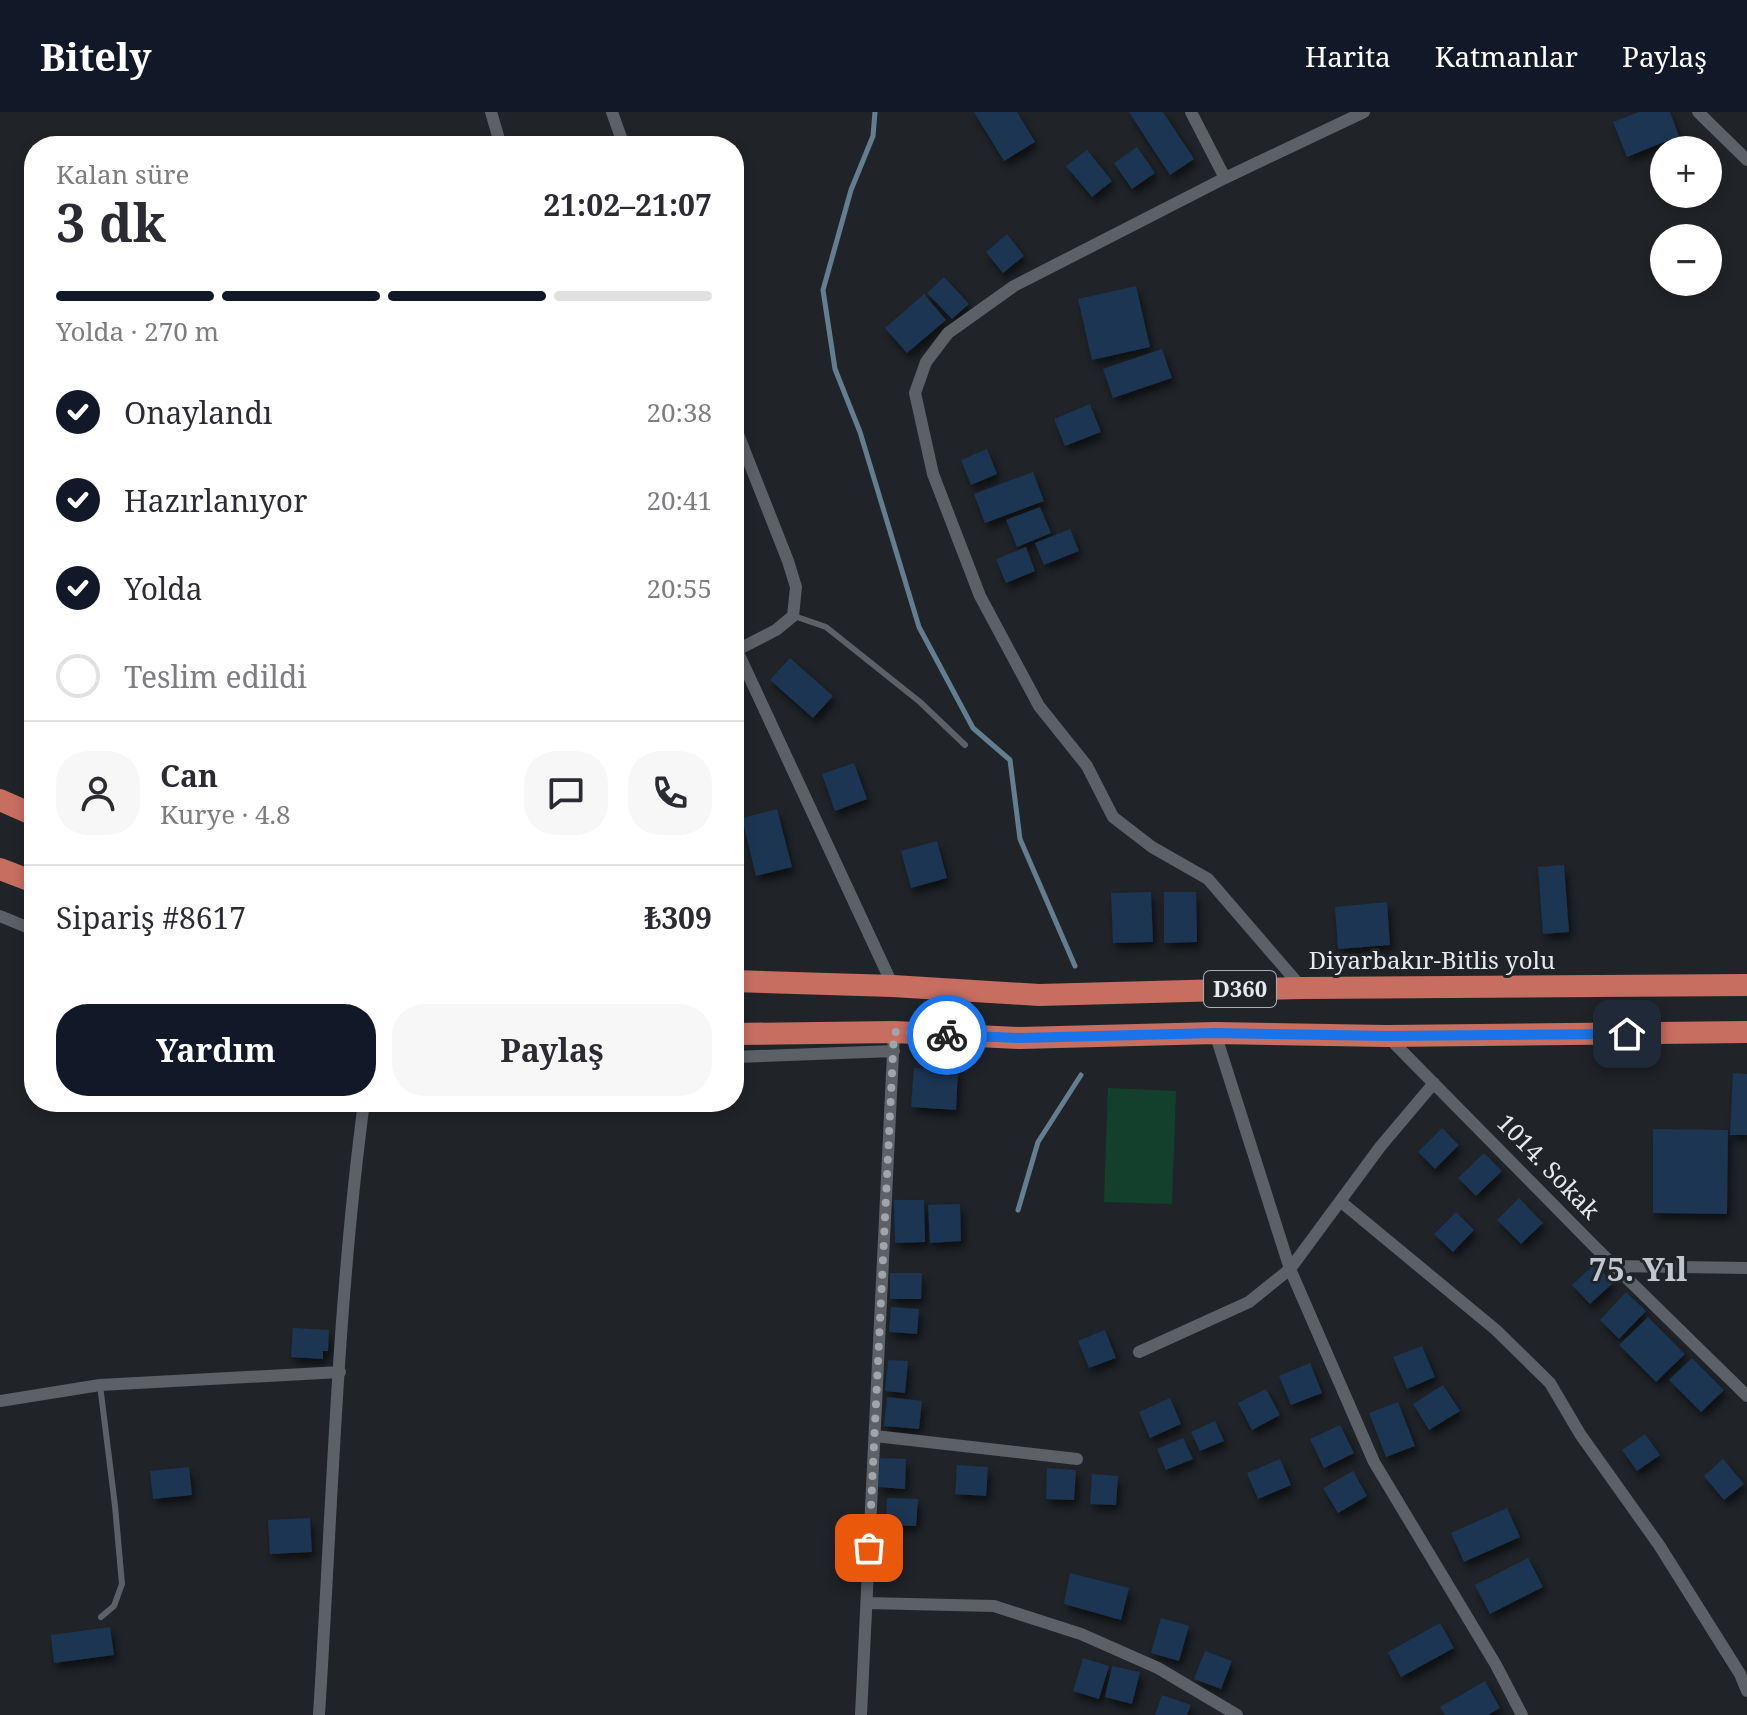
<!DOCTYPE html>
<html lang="tr">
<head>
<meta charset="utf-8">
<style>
	:root { --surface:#fff; --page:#f7f7f7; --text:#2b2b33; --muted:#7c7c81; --line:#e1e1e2; --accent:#111827 }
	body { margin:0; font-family:"Noto Serif",serif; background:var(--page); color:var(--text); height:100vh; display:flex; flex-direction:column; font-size:30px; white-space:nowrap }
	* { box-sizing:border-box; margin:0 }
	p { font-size:26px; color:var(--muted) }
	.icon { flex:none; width:44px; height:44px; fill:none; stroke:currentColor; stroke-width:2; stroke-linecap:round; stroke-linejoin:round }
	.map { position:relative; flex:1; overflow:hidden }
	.sheet { position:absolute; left:24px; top:24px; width:720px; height:976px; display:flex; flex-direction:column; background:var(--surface); border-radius:32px; box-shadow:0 4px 12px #0003 }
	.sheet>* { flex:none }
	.controls { position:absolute; left:1650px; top:24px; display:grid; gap:16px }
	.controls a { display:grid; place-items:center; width:72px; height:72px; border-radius:50%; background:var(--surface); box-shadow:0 4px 12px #0003; font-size:40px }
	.pin { position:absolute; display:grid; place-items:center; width:68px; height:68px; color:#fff; margin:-34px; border-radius:16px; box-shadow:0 4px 12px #0006 }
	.courier { position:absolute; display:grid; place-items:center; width:80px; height:80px; margin:-40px; border:6px solid #1a73e8; border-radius:50%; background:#fff; color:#222; box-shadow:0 2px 10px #0007 }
	.head em { font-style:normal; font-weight:700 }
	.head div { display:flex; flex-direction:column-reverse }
	.head { display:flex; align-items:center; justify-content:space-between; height:136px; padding:0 32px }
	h1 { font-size:52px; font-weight:700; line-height:60px }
	.bar { display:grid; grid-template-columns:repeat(4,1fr); gap:12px 8px; align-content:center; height:96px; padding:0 32px }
	.bar i { height:10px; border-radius:6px; background:var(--line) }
	.bar .active { background:var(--accent) }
	.bar p { grid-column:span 4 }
	.line { display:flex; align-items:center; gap:20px; padding:0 32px; border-top:2px solid var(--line) }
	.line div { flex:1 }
	.round { display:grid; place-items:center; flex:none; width:84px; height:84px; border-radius:32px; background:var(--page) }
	ol { padding:0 32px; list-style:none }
	li { display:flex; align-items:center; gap:24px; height:88px }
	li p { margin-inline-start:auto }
	li .icon { padding:8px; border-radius:50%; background:var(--accent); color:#fff; stroke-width:4 }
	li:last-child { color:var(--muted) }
	li i { width:44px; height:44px; border:4px solid var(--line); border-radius:50% }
	.action { display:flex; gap:16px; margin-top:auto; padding:16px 32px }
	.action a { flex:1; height:92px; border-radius:32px; background:var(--accent); color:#fff; font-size:32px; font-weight:700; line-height:92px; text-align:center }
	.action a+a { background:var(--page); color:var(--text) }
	header { display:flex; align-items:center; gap:48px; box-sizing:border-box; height:112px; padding:0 40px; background:var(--accent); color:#fff }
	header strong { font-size:38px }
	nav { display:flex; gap:44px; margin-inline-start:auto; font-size:28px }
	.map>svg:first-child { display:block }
</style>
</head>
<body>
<header>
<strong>Bitely</strong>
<nav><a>Harita</a><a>Katmanlar</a><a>Paylaş</a></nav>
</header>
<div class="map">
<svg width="1747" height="1603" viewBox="0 0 1747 1603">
	<defs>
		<filter id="shadow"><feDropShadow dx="3.5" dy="6" stdDeviation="4" flood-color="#0009"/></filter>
	</defs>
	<rect width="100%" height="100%" fill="#202429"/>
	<path fill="#12402d" d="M 1108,976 L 1176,979 L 1172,1092 L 1104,1090 Z"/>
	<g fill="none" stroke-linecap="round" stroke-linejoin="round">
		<path stroke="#647e91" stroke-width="5" d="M 875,0 L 873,24 L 851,78 L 823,178 L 835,257 L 860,320 L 919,515 L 973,616 L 1010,648 L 1020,727 L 1075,854
			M 1018,1098 L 1038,1030 L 1081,963"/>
	</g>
	<path fill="#1b3552" filter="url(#shadow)" d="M 974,0 L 1017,0 L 1035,30 L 1004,49 Z
		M 1129,0 L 1163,0 L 1194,47 L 1170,63 Z
		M 1639,0 L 1670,0 L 1679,24 L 1627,45 L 1613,10 Z
		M 1137,35 L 1155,61 L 1132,77 L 1114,51 Z
		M 1087,38 L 1112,69 L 1092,85 L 1066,54 Z
		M 1007,122 L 1024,144 L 1003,161 L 986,140 Z
		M 944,165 L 969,192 L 952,207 L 927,181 Z
		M 1136,174 L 1150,235 L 1092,248 L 1078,187 Z
		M 924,182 L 946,208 L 907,241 L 885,216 Z
		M 1162,237 L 1172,266 L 1113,286 L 1103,257 Z
		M 1090,292 L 1101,320 L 1065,334 L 1054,307 Z
		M 987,337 L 997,362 L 971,373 L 961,348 Z
		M 1033,360 L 1044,389 L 985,411 L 974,382 Z
		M 1040,395 L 1051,421 L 1017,435 L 1006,408 Z
		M 1070,417 L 1079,439 L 1044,453 L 1035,431 Z
		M 1026,435 L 1035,459 L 1006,471 L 996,447 Z
		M 790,546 L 833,584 L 813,606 L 770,568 Z
		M 854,651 L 867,687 L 835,699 L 822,662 Z
		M 777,697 L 792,755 L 756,764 L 742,706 Z
		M 937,729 L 947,766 L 911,776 L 901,739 Z
		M 1564,753 L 1569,820 L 1543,822 L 1538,755 Z
		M 1151,780 L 1153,830 L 1113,831 L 1111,781 Z
		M 1164,780 L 1196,780 L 1197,830 L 1164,831 Z
		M 1387,790 L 1390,833 L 1338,837 L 1335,795 Z
		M 914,956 L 958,959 L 956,998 L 911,995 Z
		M 1733,961 L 1747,962 L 1747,1023 L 1730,1023 Z
		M 1442,1016 L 1459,1033 L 1435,1057 L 1418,1040 Z
		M 1653,1017 L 1728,1018 L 1727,1102 L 1653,1101 Z
		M 1484,1041 L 1502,1059 L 1476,1084 L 1458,1066 Z
		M 1519,1086 L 1543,1111 L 1521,1132 L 1497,1108 Z
		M 894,1088 L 924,1088 L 925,1130 L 895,1131 Z
		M 960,1092 L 961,1129 L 930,1131 L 928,1093 Z
		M 1456,1100 L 1474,1118 L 1453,1140 L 1434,1122 Z
		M 1595,1152 L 1613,1171 L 1590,1192 L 1572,1173 Z
		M 890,1161 L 922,1161 L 921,1187 L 890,1187 Z
		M 1626,1180 L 1646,1199 L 1619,1227 L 1600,1208 Z
		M 891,1195 L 919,1197 L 917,1222 L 889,1220 Z
		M 1648,1205 L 1685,1242 L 1656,1270 L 1619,1233 Z
		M 293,1216 L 329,1218 L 328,1239 L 323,1239 L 323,1247 L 291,1245 Z
		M 1105,1218 L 1116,1246 L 1089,1256 L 1078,1229 Z
		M 1422,1234 L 1435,1265 L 1407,1277 L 1393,1245 Z
		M 1692,1246 L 1724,1278 L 1701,1300 L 1669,1268 Z
		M 888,1248 L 908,1249 L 905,1281 L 885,1279 Z
		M 1310,1251 L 1322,1281 L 1291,1293 L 1279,1264 Z
		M 1443,1273 L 1460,1299 L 1429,1318 L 1413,1292 Z
		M 1266,1277 L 1280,1303 L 1252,1318 L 1238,1291 Z
		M 887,1285 L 922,1289 L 919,1317 L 884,1314 Z
		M 1170,1286 L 1181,1312 L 1150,1326 L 1139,1300 Z
		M 1398,1290 L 1415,1334 L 1386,1345 L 1369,1301 Z
		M 1215,1309 L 1224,1329 L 1200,1339 L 1191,1320 Z
		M 1340,1313 L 1354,1341 L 1324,1356 L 1310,1327 Z
		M 1645,1322 L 1660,1343 L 1637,1359 L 1622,1338 Z
		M 1183,1326 L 1193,1347 L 1166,1358 L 1157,1337 Z
		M 880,1346 L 906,1347 L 905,1377 L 878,1375 Z
		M 1280,1347 L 1291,1373 L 1258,1387 L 1247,1361 Z
		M 1723,1347 L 1744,1372 L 1724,1388 L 1704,1364 Z
		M 957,1353 L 988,1355 L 986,1384 L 955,1382 Z
		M 189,1355 L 192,1383 L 153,1387 L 150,1359 Z
		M 1047,1356 L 1076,1358 L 1074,1388 L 1046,1387 Z
		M 1353,1359 L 1367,1384 L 1338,1401 L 1323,1376 Z
		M 1092,1362 L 1118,1364 L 1116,1393 L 1090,1392 Z
		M 887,1386 L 918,1387 L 916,1414 L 886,1413 Z
		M 1507,1396 L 1520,1425 L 1464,1450 L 1451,1421 Z
		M 310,1406 L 312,1440 L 270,1442 L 268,1408 Z
		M 1528,1446 L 1543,1475 L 1490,1502 L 1475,1473 Z
		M 1070,1461 L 1129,1476 L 1121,1508 L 1064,1492 Z
		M 1161,1506 L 1189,1514 L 1179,1549 L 1151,1541 Z
		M 1440,1511 L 1454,1536 L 1401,1565 L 1388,1540 Z
		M 110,1515 L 114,1543 L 54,1551 L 51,1523 Z
		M 1205,1539 L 1232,1549 L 1221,1577 L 1194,1567 Z
		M 1083,1546 L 1109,1554 L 1099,1587 L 1073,1579 Z
		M 1112,1554 L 1140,1560 L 1132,1592 L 1105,1585 Z
		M 1485,1569 L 1500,1596 L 1488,1603 L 1445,1603 L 1440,1595 Z
		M 1162,1583 L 1191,1593 L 1187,1603 L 1155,1603 Z"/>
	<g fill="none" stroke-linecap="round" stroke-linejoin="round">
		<path stroke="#5c6167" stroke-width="6" d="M 794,504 L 826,515 L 920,590 L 965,633
			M 100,1273 L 115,1394 L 122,1472 L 114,1494 L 101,1505"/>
		<path stroke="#5c6167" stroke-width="12" d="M 491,0 L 501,34
			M 612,0 L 624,34
			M 1191,0 L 1225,66
			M 1698,0 L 1747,48
			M 734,312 L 788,449 L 796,475 L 793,504 L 776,518 L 737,538
			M 734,532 L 893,874
			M 0,804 L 34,818
			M 1302,876 L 1208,767 L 1152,735 L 1113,705 L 1087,654 L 1039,594 L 980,484 L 933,362 L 915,281 L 926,250 L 948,221 L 1014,174 L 1225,66 L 1364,0
			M 1215,921 L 1290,1157 L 1374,1350 L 1496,1553 L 1522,1603
			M 1387,924 L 1595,1135 L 1747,1284
			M 734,945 L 894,939
			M 1340,1089 L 1496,1218 L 1550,1271 L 1580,1322 L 1659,1433 L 1740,1562 L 1747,1579
			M 1614,1154 L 1747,1156
			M 1139,1240 L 1249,1190 L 1290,1157 L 1380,1035 L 1434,971
			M 0,1289 L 100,1273 L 340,1260
			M 875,1324 L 1077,1347
			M 867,1491 L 994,1494 L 1081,1522 L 1158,1556 L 1237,1603
			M 319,1603 C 332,1399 337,1193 364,990
			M 861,1603 L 894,920"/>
		<path stroke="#c86e60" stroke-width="22" d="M 0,688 L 34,703
			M 0,757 L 34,770
			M 734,869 L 893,874 L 1039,883 L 1302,876 L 1747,873
			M 734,922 L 894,920 L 1020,926 L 1215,921 L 1387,924 L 1747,920"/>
	</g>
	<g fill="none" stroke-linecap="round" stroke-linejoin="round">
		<path stroke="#a1a4a8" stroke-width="8" stroke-dasharray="0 14.4" d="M 869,1436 L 894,920 L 947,923"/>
		<path stroke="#1a73e8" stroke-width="10" d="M 947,923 L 1020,926 L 1215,921 L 1387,924 L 1627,922"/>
	</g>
	<g text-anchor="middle" stroke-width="6" stroke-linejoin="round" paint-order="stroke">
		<rect fill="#202429" stroke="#abaeb2" stroke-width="2" x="1204" y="859" width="72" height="36" rx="6"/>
		<g font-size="22" font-weight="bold" fill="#e6e9ed">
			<text x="1240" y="885">D360</text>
		</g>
		<g font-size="24" fill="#e6e9ed" stroke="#202429">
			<text x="1432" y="857">Diyarbakır-Bitlis yolu</text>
			<text transform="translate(1548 1055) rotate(46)" y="8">1014. Sokak</text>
		</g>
		<g font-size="32" font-weight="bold" fill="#c1c7cd" stroke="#202429">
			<text x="1638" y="1169">75. Yıl</text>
		</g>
	</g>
</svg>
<div class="controls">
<a>+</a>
<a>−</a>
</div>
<div class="pin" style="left:869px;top:1436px;background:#ea580c"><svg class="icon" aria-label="bag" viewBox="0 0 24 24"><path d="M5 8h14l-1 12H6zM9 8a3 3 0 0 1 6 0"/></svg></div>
<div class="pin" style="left:1627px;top:922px;background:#1f2937"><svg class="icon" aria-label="home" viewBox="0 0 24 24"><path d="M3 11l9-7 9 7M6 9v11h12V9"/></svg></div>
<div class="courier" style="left:947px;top:923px"><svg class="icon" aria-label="bike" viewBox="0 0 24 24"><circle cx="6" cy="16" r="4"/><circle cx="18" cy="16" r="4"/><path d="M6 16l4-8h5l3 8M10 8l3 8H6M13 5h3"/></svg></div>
<section class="sheet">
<div class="head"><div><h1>3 dk</h1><p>Kalan süre</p></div><em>21:02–21:07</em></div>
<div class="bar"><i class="active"></i><i class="active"></i><i class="active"></i><i></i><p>Yolda · 270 m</p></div>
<ol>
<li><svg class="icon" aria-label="check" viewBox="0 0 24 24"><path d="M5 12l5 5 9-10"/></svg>Onaylandı<p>20:38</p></li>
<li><svg class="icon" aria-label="check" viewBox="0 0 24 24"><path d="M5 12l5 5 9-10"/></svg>Hazırlanıyor<p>20:41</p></li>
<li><svg class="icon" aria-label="check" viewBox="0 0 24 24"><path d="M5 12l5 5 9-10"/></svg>Yolda<p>20:55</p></li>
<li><i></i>Teslim edildi</li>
</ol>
<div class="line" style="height:144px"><a class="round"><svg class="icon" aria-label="person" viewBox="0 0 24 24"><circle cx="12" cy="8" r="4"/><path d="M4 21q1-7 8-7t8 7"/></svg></a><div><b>Can</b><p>Kurye · 4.8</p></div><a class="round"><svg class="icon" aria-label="chat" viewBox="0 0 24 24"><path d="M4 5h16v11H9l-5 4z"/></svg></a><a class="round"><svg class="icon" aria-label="phone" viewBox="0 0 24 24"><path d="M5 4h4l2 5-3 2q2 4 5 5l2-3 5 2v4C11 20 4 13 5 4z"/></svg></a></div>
<div class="line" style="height:104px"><div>Sipariş #8617</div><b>₺309</b></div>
<div class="action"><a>Yardım</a><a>Paylaş</a></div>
</section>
</div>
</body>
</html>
